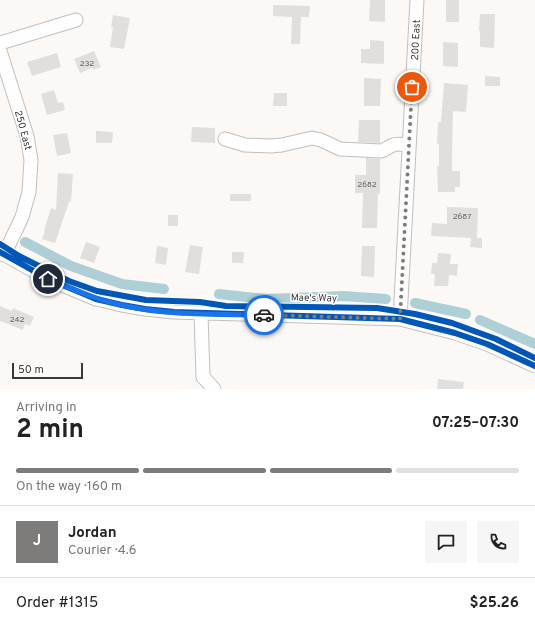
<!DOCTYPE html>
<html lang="en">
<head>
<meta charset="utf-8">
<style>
	:root { --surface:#fff; --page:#f6f6f6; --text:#222; --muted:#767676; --line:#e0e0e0; --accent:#7e7c7a }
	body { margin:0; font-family:Overpass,sans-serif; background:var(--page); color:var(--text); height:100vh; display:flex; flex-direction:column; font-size:15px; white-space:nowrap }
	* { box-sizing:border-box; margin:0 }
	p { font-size:13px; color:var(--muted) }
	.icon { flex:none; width:22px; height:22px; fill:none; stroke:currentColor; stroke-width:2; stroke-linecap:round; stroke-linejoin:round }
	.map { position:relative; height:389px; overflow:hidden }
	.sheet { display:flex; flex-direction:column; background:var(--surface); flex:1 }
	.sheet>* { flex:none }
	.scale { position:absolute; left:12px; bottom:10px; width:71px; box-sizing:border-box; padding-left:4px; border:2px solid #3a3938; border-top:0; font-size:11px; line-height:14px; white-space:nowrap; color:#3a3938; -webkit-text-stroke:3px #fff; paint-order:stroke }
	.pin { position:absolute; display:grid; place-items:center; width:34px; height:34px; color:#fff; margin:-17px; border:2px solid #fff; border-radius:50%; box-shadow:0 1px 4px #0007 }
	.courier { position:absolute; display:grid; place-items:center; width:40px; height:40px; margin:-20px; border:3px solid #1a73e8; border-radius:50%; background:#fff; color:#222; box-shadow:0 1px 5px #0007 }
	.head em { font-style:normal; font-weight:700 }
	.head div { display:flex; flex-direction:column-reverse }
	.head { display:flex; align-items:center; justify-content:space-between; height:68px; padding:0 16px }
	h1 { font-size:26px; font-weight:700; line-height:30px }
	.bar { display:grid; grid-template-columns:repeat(4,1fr); gap:6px 4px; align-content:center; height:48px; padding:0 16px }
	.bar i { height:5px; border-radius:3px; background:var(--line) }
	.bar .on { background:var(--accent) }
	.bar p { grid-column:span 4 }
	.line { display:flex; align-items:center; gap:10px; padding:0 16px; border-top:1px solid var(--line) }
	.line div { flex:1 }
	.round { display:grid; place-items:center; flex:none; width:42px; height:42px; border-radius:0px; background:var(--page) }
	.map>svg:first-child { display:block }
</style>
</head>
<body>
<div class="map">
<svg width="535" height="389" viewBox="0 0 535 389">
	<rect width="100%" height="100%" fill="#fbf8f6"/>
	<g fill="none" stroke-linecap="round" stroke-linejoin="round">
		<path stroke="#afcfd6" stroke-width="10" d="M 25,242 L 71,266 L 122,284 L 164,289
			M 219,294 L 266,299 L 344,296 L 386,299
			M 415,303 L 466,314
			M 480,320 L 535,344"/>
	</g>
	<path fill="#e1dfde" d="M 370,0 L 385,0 L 385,22 L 369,21 Z
		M 446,0 L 459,0 L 459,22 L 446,22 Z
		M 273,5 L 310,6 L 309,17 L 301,17 L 300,44 L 291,44 L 292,17 L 273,16 Z
		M 480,14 L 495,14 L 494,48 L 480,47 L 480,31 L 479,31 Z
		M 113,15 L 130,18 L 124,49 L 110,47 L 113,27 L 111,27 Z
		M 370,40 L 384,41 L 384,64 L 361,63 L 361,49 L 370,49 Z
		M 443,42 L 458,43 L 458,67 L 443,66 Z
		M 94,51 L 101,67 L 93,70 L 92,68 L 80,73 L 74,59 Z
		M 57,53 L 61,67 L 32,76 L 27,62 Z
		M 485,76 L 500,77 L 500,86 L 485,86 Z
		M 364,78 L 381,79 L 380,106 L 364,106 Z
		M 444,83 L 468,85 L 466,112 L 453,111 L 452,153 L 452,171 L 460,171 L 460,187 L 455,187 L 455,192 L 438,192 L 437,166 L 439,166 L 439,144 L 437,144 L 438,122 L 441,122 Z
		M 54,90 L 58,103 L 63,102 L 65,110 L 47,115 L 41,94 Z
		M 274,93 L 287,93 L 287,106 L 273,106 Z
		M 359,120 L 380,120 L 380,143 L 358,142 Z
		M 192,127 L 215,128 L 215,143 L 191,142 Z
		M 96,131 L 113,132 L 112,143 L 96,143 Z
		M 67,133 L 71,153 L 57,156 L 53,135 Z
		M 366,158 L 380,159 L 380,194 L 378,194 L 377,228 L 362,228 L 363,193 L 355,193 L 355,175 L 366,175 Z
		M 58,173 L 73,174 L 71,202 L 69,202 L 55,243 L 42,239 L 45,231 L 44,231 L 51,208 L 56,210 Z
		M 230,194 L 251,194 L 251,201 L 230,201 Z
		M 447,207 L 478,208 L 477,238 L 482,238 L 482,248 L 470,247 L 471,238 L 431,236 L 432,223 L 447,224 Z
		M 168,215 L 178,215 L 178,226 L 168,226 Z
		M 86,242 L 100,247 L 94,263 L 80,258 Z
		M 190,245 L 203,247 L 199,274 L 185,272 Z
		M 157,246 L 168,248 L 166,265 L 155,263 Z
		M 362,246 L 375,246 L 374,277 L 361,276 Z
		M 232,252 L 244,252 L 243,263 L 232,263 Z
		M 438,253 L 451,254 L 450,264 L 458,264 L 457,276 L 449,275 L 448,286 L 434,286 L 435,274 L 431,274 L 432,263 L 437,263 Z
		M 0,306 L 12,311 L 13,308 L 34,317 L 30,326 L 25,324 L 23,330 L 0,321 Z
		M 438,379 L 464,382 L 463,389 L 437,389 Z"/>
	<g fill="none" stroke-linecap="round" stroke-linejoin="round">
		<defs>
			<path id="minor" d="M 0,43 L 76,20
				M 0,51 L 27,136 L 31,160 L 29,192 L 22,217 L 4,255
				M 225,139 L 245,145 L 270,146 L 282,145 L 312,138 L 321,140 L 340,149 L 381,151 C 385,150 388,147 393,145 C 397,143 404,145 409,145
				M 0,252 L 48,279 L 96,299 L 122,305 L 145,309 L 174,312 L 400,319 L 455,333 L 487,344 L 535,366
				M 201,313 L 203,377 L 214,389
				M 400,319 L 417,0"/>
		</defs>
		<use href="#minor" stroke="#c1bfbe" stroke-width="15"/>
		<use href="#minor" stroke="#fefefe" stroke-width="13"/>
		<defs>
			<path id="cycleway" d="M 0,244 L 19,256 L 69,281 L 97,291 L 146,300 L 200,302 L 226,306 L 377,308 L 415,314 L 452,323 L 496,339 L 535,358
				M 0,252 L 48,279 L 96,299 L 122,305 L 145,309 L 174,312 L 400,319 L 455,333 L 487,344 L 535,366"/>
		</defs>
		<use href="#cycleway" stroke="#fff" stroke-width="8"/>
		<use href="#cycleway" stroke="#0057b8" stroke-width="6"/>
	</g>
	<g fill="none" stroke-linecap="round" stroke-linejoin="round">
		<path stroke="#7e7c7a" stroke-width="4" stroke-dasharray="0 7.2" d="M 264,315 L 400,319 L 412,87"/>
		<path stroke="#1a73e8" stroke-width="5" d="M 48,279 C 72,289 95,299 121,305 C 167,316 217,314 264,315"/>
	</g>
	<g text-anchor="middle" stroke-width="3" stroke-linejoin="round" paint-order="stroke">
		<g font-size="8" fill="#646262">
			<text x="87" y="66">232</text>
			<text x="367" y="187">2682</text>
			<text x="462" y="219">2687</text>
			<text x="17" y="322">242</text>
		</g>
		<g font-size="10" fill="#3a3938" stroke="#fff">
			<text transform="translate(415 40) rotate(-87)" y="4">200 East</text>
			<text transform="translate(24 130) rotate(75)" y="4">250 East</text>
			<text transform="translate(314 297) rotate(1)" y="4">Mae's Way</text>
		</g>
	</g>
</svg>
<div class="scale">50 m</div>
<div class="pin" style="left:412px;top:87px;background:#ea580c"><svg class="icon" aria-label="bag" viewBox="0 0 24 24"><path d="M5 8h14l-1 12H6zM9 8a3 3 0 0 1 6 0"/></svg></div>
<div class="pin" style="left:48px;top:279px;background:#1f2937"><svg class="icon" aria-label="home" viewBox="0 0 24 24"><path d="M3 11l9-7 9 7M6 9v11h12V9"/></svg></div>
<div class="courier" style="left:264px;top:315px"><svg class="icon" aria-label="car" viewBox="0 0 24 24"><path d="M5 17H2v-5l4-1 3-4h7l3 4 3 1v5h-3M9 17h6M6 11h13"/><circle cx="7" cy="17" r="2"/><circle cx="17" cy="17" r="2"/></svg></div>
</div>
<section class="sheet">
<div class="head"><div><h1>2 min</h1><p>Arriving in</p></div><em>07:25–07:30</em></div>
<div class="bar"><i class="on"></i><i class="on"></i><i class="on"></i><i></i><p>On the way · 160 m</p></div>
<div class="line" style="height:72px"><b class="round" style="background:var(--accent);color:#fff">J</b><div><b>Jordan</b><p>Courier · 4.6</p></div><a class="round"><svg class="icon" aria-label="chat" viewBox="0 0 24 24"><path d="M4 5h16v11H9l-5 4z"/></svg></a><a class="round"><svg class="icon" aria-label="phone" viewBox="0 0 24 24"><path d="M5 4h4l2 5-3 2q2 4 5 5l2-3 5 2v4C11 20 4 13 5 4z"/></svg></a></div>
<div class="line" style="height:52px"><div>Order #1315</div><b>$25.26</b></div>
</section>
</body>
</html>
